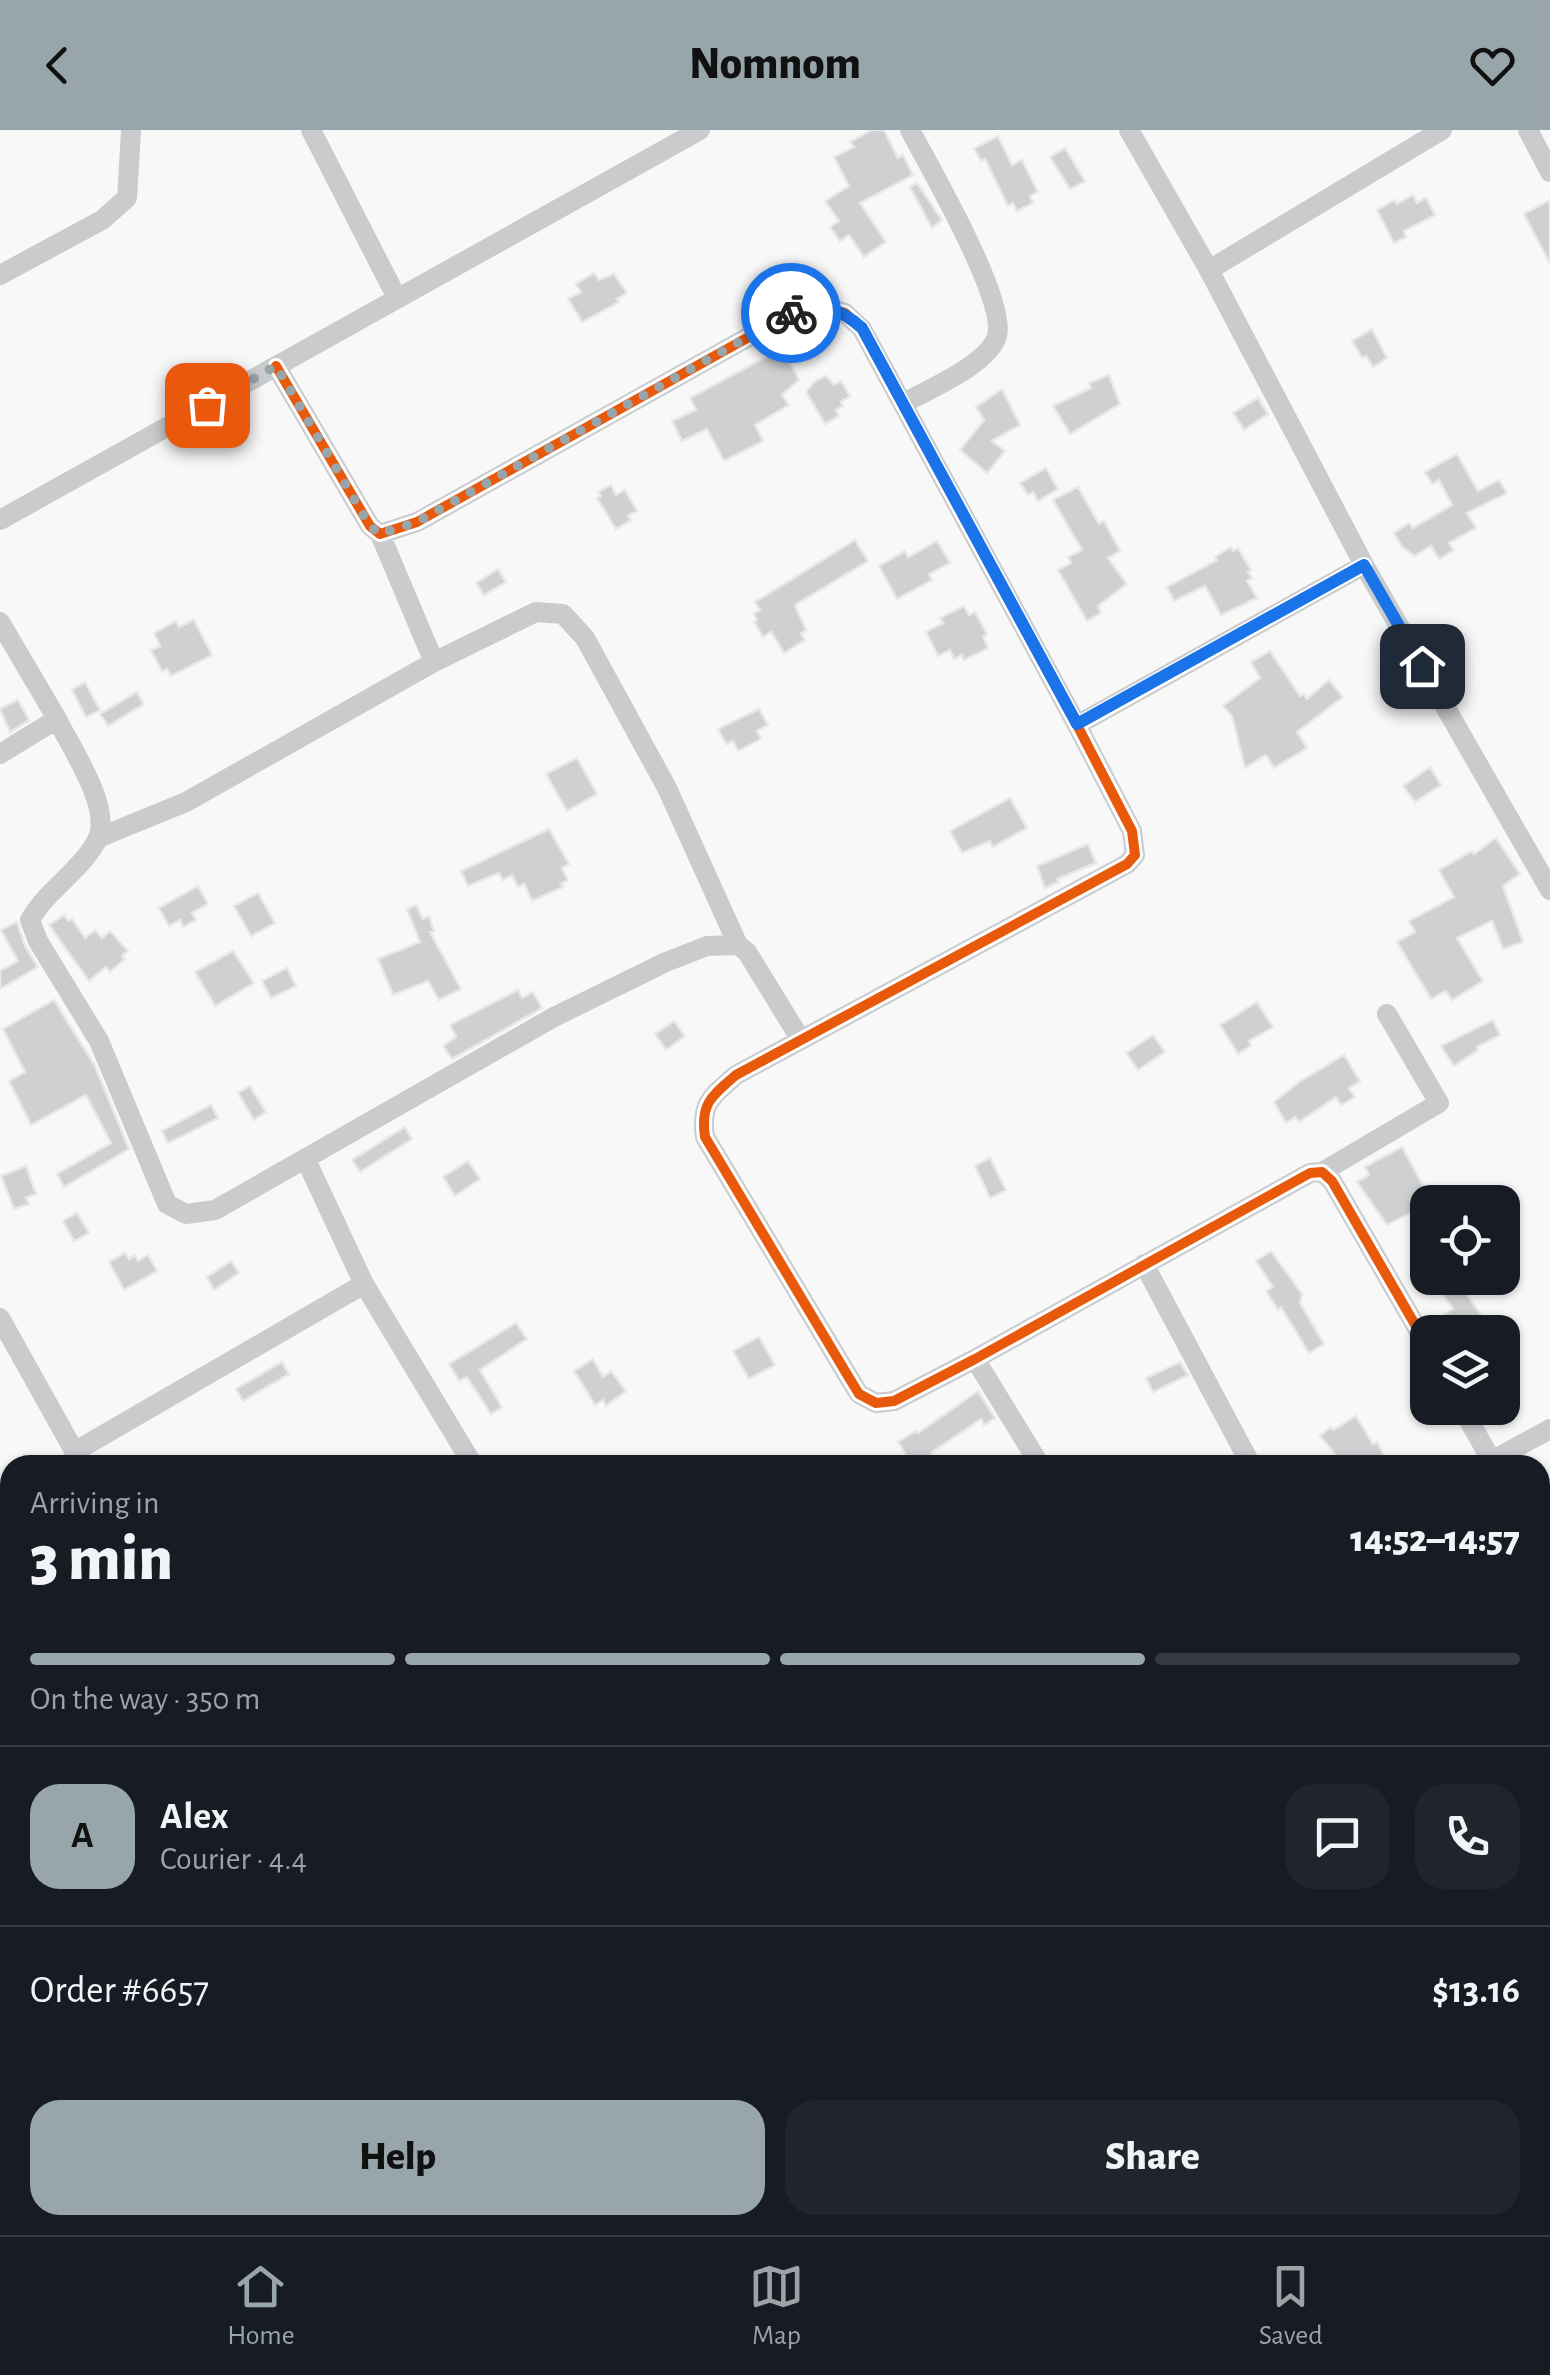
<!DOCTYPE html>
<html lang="en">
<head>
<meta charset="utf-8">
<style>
	:root { --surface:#171b24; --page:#20242c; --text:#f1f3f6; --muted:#9ea1a6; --line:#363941; --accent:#98a6ab }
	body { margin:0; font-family:"Alegreya Sans",sans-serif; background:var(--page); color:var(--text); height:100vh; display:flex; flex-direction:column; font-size:38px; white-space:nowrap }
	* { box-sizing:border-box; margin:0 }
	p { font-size:32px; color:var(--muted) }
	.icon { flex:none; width:55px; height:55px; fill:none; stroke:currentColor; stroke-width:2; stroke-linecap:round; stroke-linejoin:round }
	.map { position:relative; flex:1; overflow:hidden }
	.sheet { position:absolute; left:0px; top:1325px; width:1550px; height:780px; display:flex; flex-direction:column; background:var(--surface); border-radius:30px 30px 0 0; box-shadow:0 2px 8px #0004 }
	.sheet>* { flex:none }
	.controls { position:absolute; left:1410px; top:1055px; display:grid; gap:20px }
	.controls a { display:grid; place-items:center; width:110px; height:110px; border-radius:20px; background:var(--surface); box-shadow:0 2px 8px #0004; font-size:50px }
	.pin { position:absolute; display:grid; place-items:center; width:85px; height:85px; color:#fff; margin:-42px; border-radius:20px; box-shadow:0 5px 15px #0006 }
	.courier { position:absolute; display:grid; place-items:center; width:100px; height:100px; margin:-50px; border:8px solid #1a73e8; border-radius:50%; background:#fff; color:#222; box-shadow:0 2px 12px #0007 }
	.summary em { font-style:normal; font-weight:800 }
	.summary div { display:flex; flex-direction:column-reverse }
	.summary { display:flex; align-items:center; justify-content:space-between; height:170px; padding:0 30px }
	h1 { font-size:65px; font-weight:800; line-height:75px }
	.bar { display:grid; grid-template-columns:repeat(4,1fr); gap:15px 10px; align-content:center; height:120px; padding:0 30px }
	.bar i { height:12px; border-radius:8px; background:var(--line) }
	.bar .on { background:var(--accent) }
	.bar p { grid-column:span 4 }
	.line { display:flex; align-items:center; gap:25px; padding:0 30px; border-top:2px solid var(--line) }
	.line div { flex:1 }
	.round { display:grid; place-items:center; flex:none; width:105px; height:105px; border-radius:30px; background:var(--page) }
	.primary-button { display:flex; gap:20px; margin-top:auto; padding:20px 30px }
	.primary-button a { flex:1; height:115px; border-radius:30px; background:var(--accent); color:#111; font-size:40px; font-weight:800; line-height:115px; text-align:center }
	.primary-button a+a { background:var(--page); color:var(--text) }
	header { display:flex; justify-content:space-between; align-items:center; height:130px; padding:0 30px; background:var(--accent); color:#111; font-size:45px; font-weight:800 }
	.menu { display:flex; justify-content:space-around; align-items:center; height:140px; border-top:2px solid var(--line); background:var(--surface); font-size:28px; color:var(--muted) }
	.menu a { display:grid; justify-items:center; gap:5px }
	.menu .on { color:var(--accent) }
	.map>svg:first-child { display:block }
</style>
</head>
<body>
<header><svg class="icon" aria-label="back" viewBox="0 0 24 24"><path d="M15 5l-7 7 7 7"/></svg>Nomnom<svg class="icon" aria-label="heart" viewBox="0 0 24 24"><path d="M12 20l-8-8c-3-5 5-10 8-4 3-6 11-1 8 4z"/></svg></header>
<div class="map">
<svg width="1550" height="2105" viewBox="0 0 1550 2105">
	<rect width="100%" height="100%" fill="#f8f8f8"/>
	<path fill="#ced0d1" stroke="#e8e8e8" stroke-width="2.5" d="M 872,0 L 884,0 L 898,28 L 903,25 L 913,45 L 860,73 L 886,112 L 864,127 L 849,105 L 840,111 L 830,97 L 839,91 L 825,71 L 849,56 L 834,27 L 854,17 L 850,12 Z
		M 998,6 L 1012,35 L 1022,30 L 1038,62 L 1030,66 L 1033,73 L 1017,81 L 1013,73 L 1008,76 L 985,29 L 981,31 L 974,19 Z
		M 1065,18 L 1085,51 L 1070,59 L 1050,27 Z
		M 917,53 L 942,90 L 932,98 L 910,57 Z
		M 1413,65 L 1417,73 L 1426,68 L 1435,85 L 1404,101 L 1406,107 L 1394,113 L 1377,80 L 1395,70 L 1397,74 Z
		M 1550,70 L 1550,134 L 1524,84 Z
		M 594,143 L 599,150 L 614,144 L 627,163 L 617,169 L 619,172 L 582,192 L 568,169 L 581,162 L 576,154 Z
		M 1372,199 L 1387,228 L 1373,237 L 1366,226 L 1362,228 L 1352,211 Z
		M 783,218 L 799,250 L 782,265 L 789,275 L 755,295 L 763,311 L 724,331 L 707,299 L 682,311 L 672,291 L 696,280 L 690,268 Z
		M 1109,245 L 1120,274 L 1070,304 L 1053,276 L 1091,258 L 1089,253 Z
		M 826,246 L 834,255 L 841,251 L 850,266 L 841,272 L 843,276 L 836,280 L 839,286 L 825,294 L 806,262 L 814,252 Z
		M 1002,259 L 1020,295 L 992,311 L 1005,321 L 987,343 L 960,320 L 984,290 L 976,277 Z
		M 1258,268 L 1268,284 L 1244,300 L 1233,283 Z
		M 1457,324 L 1478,361 L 1499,350 L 1507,363 L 1467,383 L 1476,398 L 1449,413 L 1454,420 L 1439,429 L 1431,416 L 1415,426 L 1402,417 L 1394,403 L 1409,393 L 1413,398 L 1452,375 L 1439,350 L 1432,354 L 1425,342 Z
		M 1046,338 L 1058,359 L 1038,371 L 1033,362 L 1028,365 L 1020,353 Z
		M 611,355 L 616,365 L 625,360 L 637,381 L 628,386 L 631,390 L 616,399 L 597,368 L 601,366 L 598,362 Z
		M 1078,357 L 1099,394 L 1104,391 L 1120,421 L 1108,428 L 1127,454 L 1098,476 L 1101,483 L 1087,491 L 1058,440 L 1071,433 L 1068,427 L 1082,420 L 1053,370 Z
		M 855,410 L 868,431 L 795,475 L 806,500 L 801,504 L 805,510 L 784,523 L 771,502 L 763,507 L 754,492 L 757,490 L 754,484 L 760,480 L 755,472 Z
		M 937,411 L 950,433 L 929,444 L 932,450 L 897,469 L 879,436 L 905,421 L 908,427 Z
		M 1231,417 L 1233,421 L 1238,418 L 1251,440 L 1248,442 L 1252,448 L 1247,451 L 1257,468 L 1221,485 L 1205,456 L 1174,471 L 1167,457 L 1217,430 L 1215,427 Z
		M 498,439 L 506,452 L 484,465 L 476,453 Z
		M 964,476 L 969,485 L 975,482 L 987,504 L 983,507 L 988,518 L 964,530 L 962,525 L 954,529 L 950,520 L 938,526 L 926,502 L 943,493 L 940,488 Z
		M 194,490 L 212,525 L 171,546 L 167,539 L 162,542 L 151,520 L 160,516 L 154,503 L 176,491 L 179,497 Z
		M 1270,521 L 1300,566 L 1304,564 L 1307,569 L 1329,550 L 1343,567 L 1297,602 L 1307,618 L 1274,638 L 1266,625 L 1245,638 L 1232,586 L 1223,576 L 1260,548 L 1251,532 Z
		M 85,552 L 100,580 L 86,587 L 72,560 Z
		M 137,562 L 144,574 L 108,596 L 100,584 Z
		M 18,570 L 29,590 L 10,602 L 0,579 Z
		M 759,579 L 768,595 L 757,601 L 761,609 L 738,621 L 733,611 L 726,614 L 718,599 Z
		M 577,628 L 597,664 L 567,681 L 546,644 Z
		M 1430,637 L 1441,655 L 1415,672 L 1403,656 Z
		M 1010,668 L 1027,698 L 993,717 L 990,711 L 962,723 L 950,701 Z
		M 549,699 L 569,734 L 562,738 L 568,750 L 561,754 L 563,757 L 532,771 L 524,754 L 518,757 L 512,745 L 503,750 L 499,743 L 468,756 L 461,741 Z
		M 1496,708 L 1520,744 L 1503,756 L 1523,812 L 1503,819 L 1492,791 L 1457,808 L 1483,851 L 1452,870 L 1446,861 L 1431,869 L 1397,812 L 1415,802 L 1409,791 L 1454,767 L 1439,740 L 1472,721 L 1474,724 Z
		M 1088,714 L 1096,733 L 1057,749 L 1059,752 L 1045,758 L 1037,736 Z
		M 198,756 L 208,774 L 192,783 L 196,790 L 183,797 L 180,790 L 169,796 L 159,778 Z
		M 258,763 L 275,793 L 251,806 L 234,776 Z
		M 416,775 L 423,789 L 429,786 L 434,801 L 430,802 L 461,859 L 439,870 L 428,851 L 393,865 L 378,829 L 420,812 L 407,779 Z
		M 64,785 L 68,791 L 72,789 L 85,808 L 95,800 L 102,808 L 110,801 L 128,821 L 122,826 L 125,829 L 110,842 L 106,837 L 89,851 L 49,795 Z
		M 17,792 L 25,816 L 38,837 L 0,859 L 0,841 L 18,831 L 1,800 Z
		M 233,821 L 254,853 L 215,876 L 195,842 Z
		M 287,838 L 296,856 L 271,868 L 262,851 Z
		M 518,860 L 522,868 L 533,862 L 542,878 L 452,929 L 443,916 L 456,907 L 450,895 Z
		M 54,870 L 95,936 L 129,1019 L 64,1057 L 57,1044 L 111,1013 L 86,965 L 31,995 L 9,951 L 25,942 L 3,899 Z
		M 1257,872 L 1273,897 L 1249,911 L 1251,916 L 1238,924 L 1220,895 Z
		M 1493,890 L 1500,905 L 1477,917 L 1478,920 L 1454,936 L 1441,916 Z
		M 674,891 L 685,906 L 666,920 L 655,904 Z
		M 1153,905 L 1165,922 L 1138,940 L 1126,923 Z
		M 1344,925 L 1360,951 L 1349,958 L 1355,967 L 1341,975 L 1336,967 L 1299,992 L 1295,987 L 1286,993 L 1274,972 L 1299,952 Z
		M 250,956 L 266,982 L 254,990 L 238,963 Z
		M 211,975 L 218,988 L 168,1013 L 162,1001 Z
		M 405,997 L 412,1009 L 360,1042 L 352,1030 Z
		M 1402,1017 L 1432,1072 L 1387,1095 L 1357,1052 L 1369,1045 L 1365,1037 Z
		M 990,1028 L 1006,1060 L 990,1068 L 975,1036 Z
		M 468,1031 L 480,1049 L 455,1066 L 443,1047 Z
		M 26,1036 L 36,1064 L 26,1068 L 29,1074 L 14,1079 L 1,1046 Z
		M 77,1083 L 89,1103 L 74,1111 L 63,1091 Z
		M 1271,1121 L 1302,1164 L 1300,1173 L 1324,1214 L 1309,1223 L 1281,1177 L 1278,1180 L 1266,1161 L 1273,1157 L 1256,1131 Z
		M 125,1123 L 129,1129 L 135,1125 L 138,1131 L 148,1125 L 157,1141 L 124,1160 L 109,1132 Z
		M 231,1131 L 239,1143 L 214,1160 L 207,1147 Z
		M 1432,1148 L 1488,1148 L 1466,1163 L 1487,1194 L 1475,1202 L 1458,1202 L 1445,1184 L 1453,1179 Z
		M 516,1193 L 527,1209 L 480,1240 L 502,1277 L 491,1284 L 467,1247 L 459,1251 L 449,1234 Z
		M 759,1207 L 775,1235 L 749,1249 L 733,1221 Z
		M 593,1229 L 603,1247 L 611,1241 L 626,1261 L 606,1276 L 603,1270 L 595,1275 L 574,1241 Z
		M 282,1232 L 289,1244 L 243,1271 L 236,1259 Z
		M 1180,1232 L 1188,1245 L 1153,1262 L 1146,1248 Z
		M 978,1261 L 995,1288 L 984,1295 L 981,1289 L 931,1323 L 935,1330 L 926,1335 L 912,1335 L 898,1312 L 916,1301 L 918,1303 Z
		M 1356,1286 L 1373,1314 L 1377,1312 L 1389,1335 L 1344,1335 L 1320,1306 L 1331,1297 L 1333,1300 Z"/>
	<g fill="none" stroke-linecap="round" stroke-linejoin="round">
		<path stroke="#c9cbcc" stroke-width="10" d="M 452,2105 L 475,2095"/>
		<path stroke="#c9cbcc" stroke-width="20" d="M 311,0 L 397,168
			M 1129,0 L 1209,140 L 1364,435 L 1550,760
			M 1528,0 L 1550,42
			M 1209,140 L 1442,0
			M 0,145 L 102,90 L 127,68 L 131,0
			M 276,236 L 370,396 L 380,404 L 417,392 L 797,180 L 823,177 L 845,183 L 862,199 L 1077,595 L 1364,435
			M 904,273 C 929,259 989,234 997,206 C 1007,170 929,36 910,0
			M 0,390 L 700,0
			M 380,404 L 434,532
			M 0,492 L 57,589
			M 1077,595 L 1132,701 L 1135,725 L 1127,734 L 736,945 C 712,966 700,973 705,1007 L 848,1246 L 859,1264 L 876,1273 L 894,1271 L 975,1229 L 1310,1043 L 1322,1042 L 1332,1051 L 1428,1217
			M 0,624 L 57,589 C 71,618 109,673 99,705 C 95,717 81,733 71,743 C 56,759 41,770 30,790 L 38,811 L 99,911 L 167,1074 L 186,1084 L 215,1080 L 554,887 L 666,832 L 707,816 L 738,815 L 747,822 L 801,910
			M 98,708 L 186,672 L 434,532 L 536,482 L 563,484 L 585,508 L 667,658 L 738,815
			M 1322,1042 L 1439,973 L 1387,884
			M 1144,1134 L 1251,1335
			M 364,1154 L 473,1335
			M 0,1188 L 82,1335
			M 975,1229 L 1040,1335
			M 1462,1278 L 1494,1335
			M 74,1322 L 364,1154 L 306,1030
			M 1484,1335 L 1550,1299
			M 1540,1438 L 1550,1454
			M 0,1499 L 10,1493
			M 0,1668 L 10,1671
			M 0,2068 L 10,2069
			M 502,2095 L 508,2105
			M 745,2095 L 754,2105
			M 1236,2095 L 1241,2105
			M 1468,2095 L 1473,2105
			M 811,2105 L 827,2095"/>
		<defs>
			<path id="cycleway" d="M 276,236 L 370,396 L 380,404 L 417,392 L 797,180 L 823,177 L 845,183 L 862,199 L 1077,595 L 1364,435
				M 1077,595 L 1132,701 L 1135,725 L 1127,734 L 736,945 C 712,966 700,973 705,1007 L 848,1246 L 859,1264 L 876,1273 L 894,1271 L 975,1229 L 1310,1043 L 1322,1042 L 1332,1051 L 1428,1217"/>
		</defs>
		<use href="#cycleway" stroke="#fff" stroke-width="16"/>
		<use href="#cycleway" stroke="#e8590c" stroke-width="10"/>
	</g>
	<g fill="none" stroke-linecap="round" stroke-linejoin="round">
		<path stroke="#98a6ab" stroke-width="10" stroke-dasharray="0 18" d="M 207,275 L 276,236 L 370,396 L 380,404 L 417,392 L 791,183"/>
		<path stroke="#1a73e8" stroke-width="12" d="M 791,183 C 819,171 841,179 862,198 L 1077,594 L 1364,435 L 1422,536"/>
	</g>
</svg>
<div class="controls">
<a><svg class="icon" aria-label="locate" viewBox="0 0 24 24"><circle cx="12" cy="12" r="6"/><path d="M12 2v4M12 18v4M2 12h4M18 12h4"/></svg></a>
<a><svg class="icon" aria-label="layers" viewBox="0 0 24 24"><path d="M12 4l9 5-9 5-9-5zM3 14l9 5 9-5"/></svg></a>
</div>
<div class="pin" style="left:207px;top:275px;background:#ea580c"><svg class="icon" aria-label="bag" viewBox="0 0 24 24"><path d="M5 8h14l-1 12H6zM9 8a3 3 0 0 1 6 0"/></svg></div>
<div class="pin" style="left:1422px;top:536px;background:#1f2937"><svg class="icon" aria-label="home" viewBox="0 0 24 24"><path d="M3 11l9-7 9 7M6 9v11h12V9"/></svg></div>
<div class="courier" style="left:791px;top:183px"><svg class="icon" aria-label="bike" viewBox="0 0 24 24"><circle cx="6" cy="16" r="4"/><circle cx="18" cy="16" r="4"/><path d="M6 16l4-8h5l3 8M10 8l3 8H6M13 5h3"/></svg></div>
<section class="sheet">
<div class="summary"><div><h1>3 min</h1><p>Arriving in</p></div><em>14:52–14:57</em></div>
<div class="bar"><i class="on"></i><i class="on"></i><i class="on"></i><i></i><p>On the way · 350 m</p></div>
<div class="line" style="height:180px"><b class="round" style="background:var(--accent);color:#111">A</b><div><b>Alex</b><p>Courier · 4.4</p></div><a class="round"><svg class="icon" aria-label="chat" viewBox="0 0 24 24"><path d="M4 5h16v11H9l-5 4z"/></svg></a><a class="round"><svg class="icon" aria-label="phone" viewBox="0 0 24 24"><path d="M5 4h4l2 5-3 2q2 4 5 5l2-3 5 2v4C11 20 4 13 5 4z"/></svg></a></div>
<div class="line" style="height:130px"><div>Order #6657</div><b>$13.16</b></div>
<div class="primary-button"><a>Help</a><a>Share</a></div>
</section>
</div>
<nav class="menu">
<a class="on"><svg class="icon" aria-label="home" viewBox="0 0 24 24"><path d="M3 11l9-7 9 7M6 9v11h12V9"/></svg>Home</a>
<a><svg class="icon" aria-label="map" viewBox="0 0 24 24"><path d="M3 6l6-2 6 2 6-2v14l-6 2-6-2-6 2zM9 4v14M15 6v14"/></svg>Map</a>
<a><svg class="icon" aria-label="saved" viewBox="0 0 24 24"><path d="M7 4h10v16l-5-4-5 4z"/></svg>Saved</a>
</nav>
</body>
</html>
